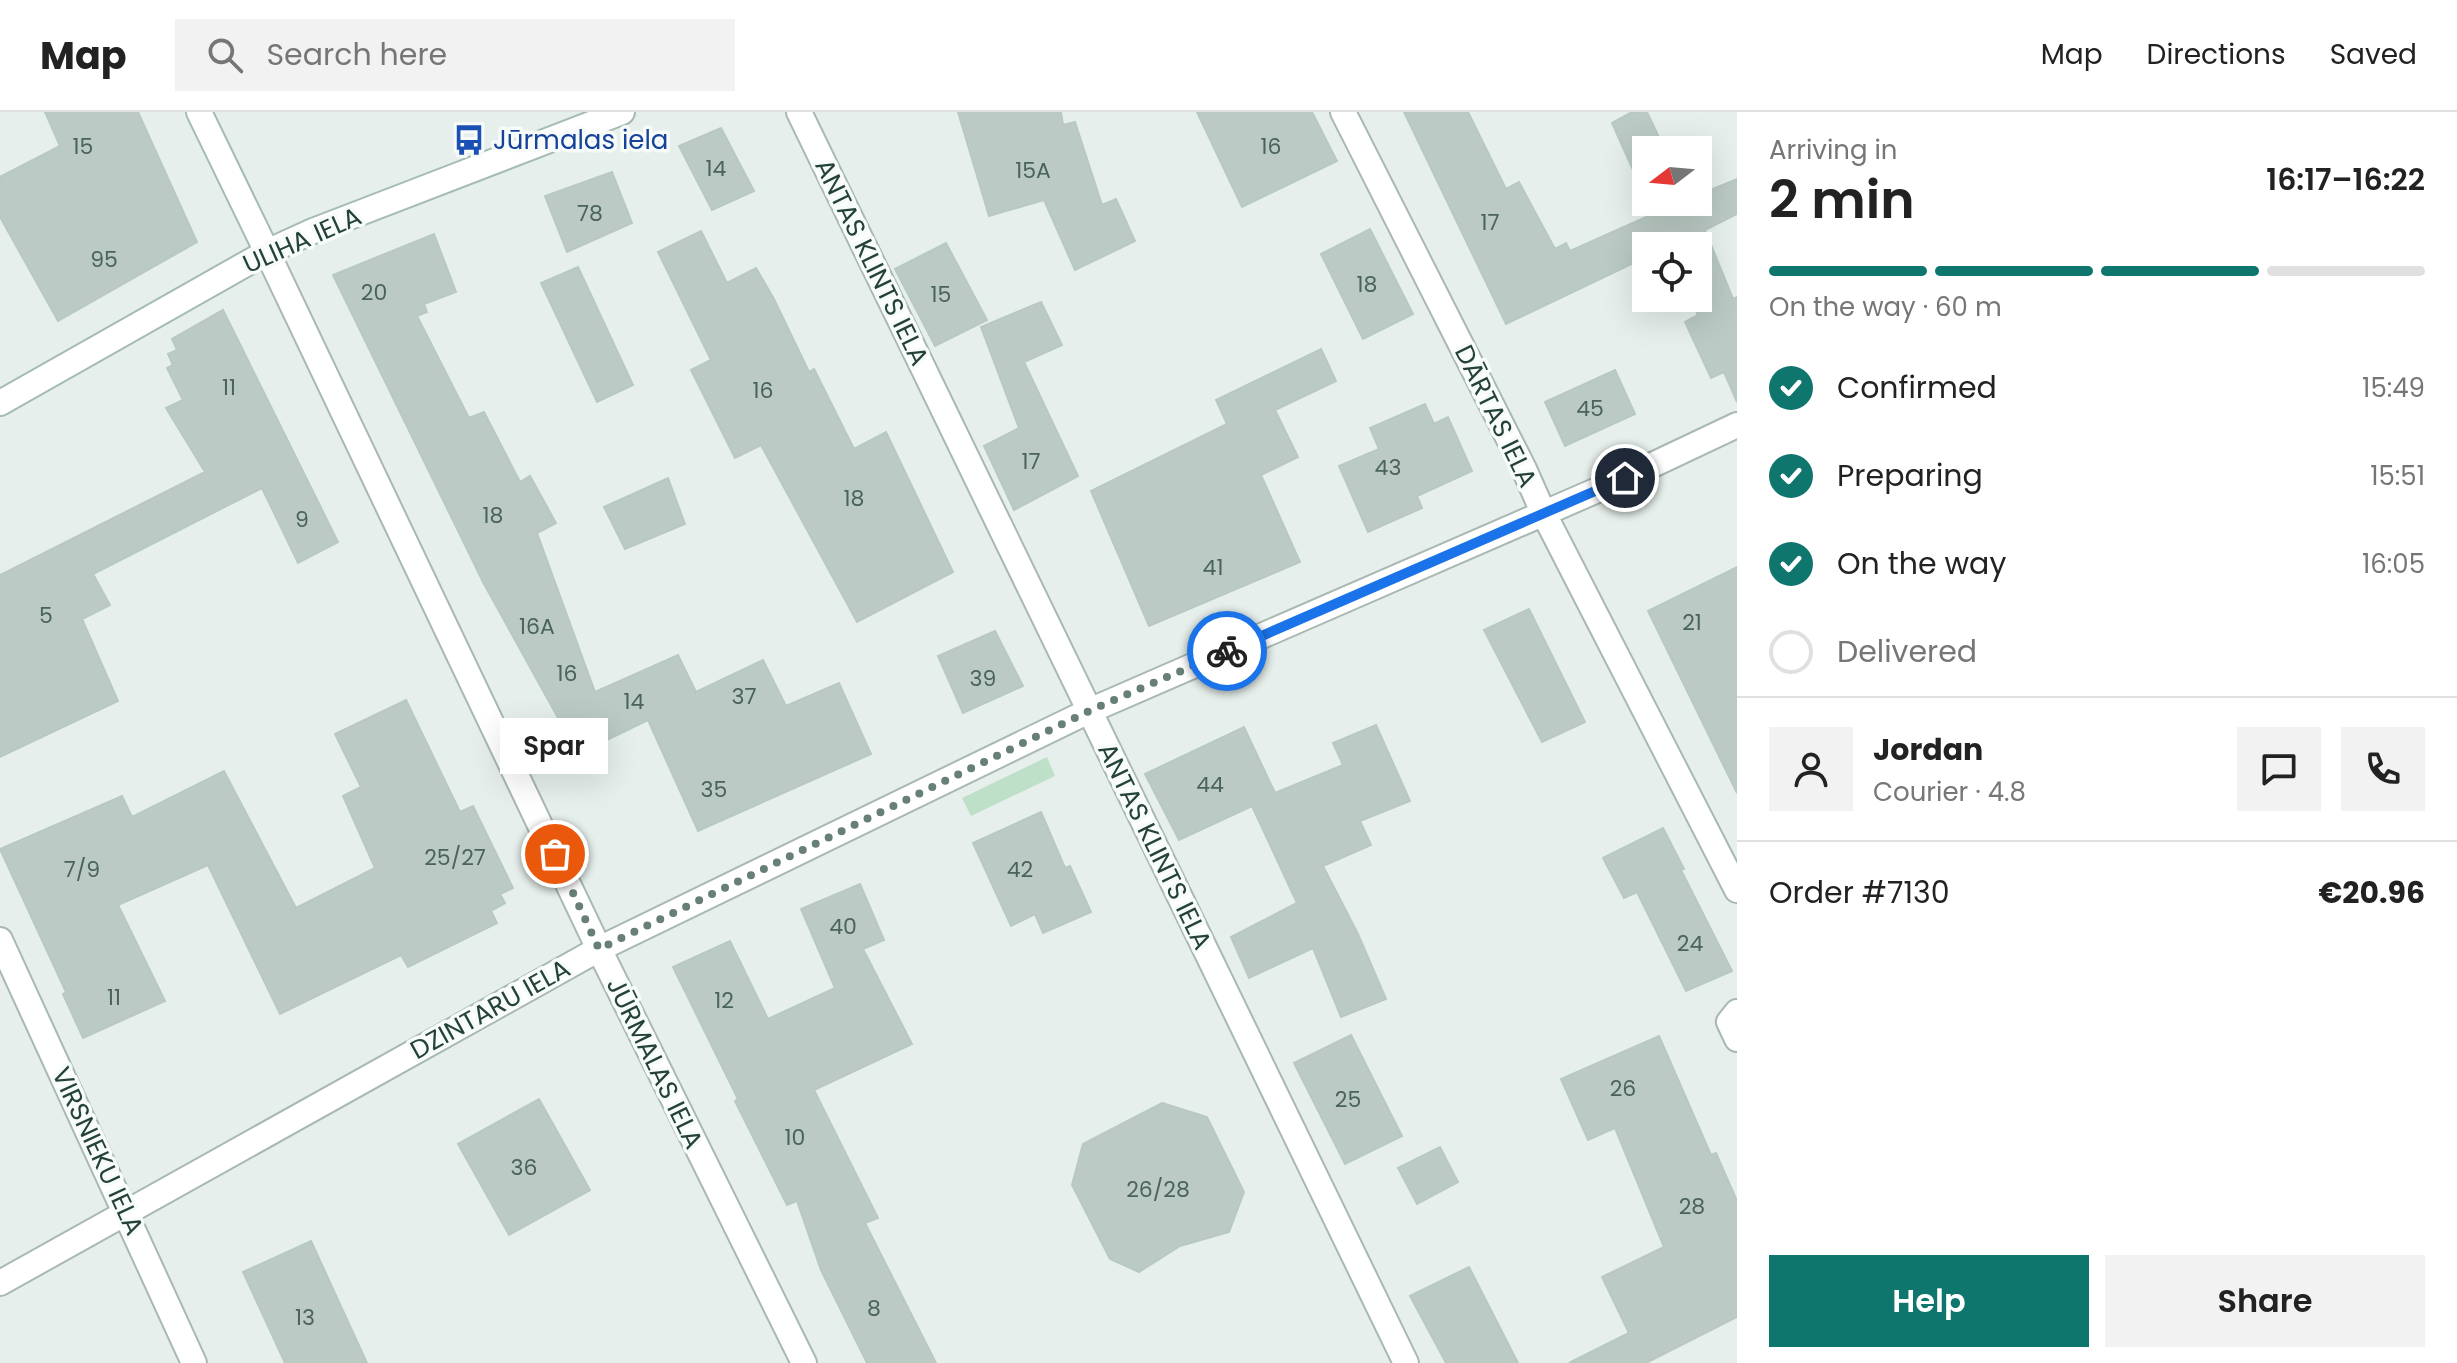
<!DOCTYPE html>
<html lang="en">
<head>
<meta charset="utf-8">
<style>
	:root { --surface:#fff; --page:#f2f2f2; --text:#222; --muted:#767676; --line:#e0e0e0; --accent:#0f766e }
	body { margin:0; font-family:Poppins,sans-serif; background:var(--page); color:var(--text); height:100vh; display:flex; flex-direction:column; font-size:30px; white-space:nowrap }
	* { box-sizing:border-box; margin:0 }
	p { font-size:26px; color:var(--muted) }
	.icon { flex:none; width:44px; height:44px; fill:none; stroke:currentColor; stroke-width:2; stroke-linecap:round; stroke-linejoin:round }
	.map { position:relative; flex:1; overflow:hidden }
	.sheet { display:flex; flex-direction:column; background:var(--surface); width:720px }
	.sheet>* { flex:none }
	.needle { width:52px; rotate:254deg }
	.buttons { position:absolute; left:1632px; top:24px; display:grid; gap:16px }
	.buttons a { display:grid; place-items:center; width:80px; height:80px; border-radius:0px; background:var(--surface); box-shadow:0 8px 32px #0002; font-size:40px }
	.pin { position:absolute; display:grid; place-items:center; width:68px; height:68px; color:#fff; margin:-34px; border:4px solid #fff; border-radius:50%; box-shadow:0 2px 8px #0007 }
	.courier { position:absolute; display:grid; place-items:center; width:80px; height:80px; margin:-40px; border:6px solid #1a73e8; border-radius:50%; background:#fff; color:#222; box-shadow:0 2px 10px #0007 }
	.bubble { position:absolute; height:56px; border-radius:0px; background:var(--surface); box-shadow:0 8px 32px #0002; font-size:26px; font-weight:600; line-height:56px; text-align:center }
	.headline em { font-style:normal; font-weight:600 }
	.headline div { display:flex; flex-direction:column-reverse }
	.headline { display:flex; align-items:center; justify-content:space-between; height:136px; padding:0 32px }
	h1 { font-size:52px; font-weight:600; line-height:60px }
	.bar { display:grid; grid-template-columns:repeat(4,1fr); gap:12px 8px; align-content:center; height:96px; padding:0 32px }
	.bar i { height:10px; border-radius:6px; background:var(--line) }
	.bar .selected { background:var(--accent) }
	.bar p { grid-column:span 4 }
	.line { display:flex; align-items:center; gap:20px; padding:0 32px; border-top:2px solid var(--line) }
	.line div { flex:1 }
	.round { display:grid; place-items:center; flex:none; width:84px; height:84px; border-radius:0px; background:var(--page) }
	ol { padding:0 32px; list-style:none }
	li { display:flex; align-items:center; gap:24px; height:88px }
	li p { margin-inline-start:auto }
	li .icon { padding:8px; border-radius:50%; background:var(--accent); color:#fff; stroke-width:4 }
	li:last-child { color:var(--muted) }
	li i { width:44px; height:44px; border:4px solid var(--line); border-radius:50% }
	.cta { display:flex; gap:16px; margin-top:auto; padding:16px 32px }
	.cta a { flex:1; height:92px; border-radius:0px; background:var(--accent); color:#fff; font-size:32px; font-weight:600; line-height:92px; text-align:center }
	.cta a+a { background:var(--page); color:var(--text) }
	header { display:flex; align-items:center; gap:48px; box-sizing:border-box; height:112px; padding:0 40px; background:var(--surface); border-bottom:2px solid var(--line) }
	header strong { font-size:38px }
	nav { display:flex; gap:44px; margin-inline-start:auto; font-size:28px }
	.search { width:560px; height:72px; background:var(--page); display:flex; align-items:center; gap:20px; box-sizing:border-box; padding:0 28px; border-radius:0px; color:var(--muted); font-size:30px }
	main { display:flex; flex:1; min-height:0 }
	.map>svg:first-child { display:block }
</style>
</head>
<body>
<header>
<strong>Map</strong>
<div class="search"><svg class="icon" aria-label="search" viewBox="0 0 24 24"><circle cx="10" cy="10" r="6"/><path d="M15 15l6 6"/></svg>Search here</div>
<nav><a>Map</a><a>Directions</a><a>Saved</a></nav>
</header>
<main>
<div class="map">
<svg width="1737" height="1251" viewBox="0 0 1737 1251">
	<rect width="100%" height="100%" fill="#e6efeb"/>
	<path fill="#bfe0c8" d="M 1047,645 L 1055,664 L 971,704 L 962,686 Z"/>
	<path fill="#bbcac4" stroke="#b8c9c2" stroke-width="2" d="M 45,0 L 138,0 L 197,130 L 58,209 L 0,105 L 0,65 L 60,34 Z
		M 958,0 L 1061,0 L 1063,13 L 1075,10 L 1102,93 L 1116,87 L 1135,129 L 1075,158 L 1044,88 L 989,104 Z
		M 1197,0 L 1312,0 L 1337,49 L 1242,95 Z
		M 1404,0 L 1468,0 L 1506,77 L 1519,70 L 1555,137 L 1566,131 L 1570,139 L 1653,102 L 1647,90 L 1698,90 L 1698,83 L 1737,67 L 1737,102 L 1705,118 L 1733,187 L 1737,185 L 1737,290 L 1724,260 L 1711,266 L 1685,210 L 1698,203 L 1690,186 L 1698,186 L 1698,134 L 1646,134 L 1646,145 L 1506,212 Z
		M 1632,0 L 1647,0 L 1665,38 L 1646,38 L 1646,87 L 1612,11 Z
		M 721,16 L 754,79 L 712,98 L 679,34 Z
		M 612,60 L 632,111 L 567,140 L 545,84 Z
		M 1370,117 L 1413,202 L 1363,227 L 1321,142 Z
		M 701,119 L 727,171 L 756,156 L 774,187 L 809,260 L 814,257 L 854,337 L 886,320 L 953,460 L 857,510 L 761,333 L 735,346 L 691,258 L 711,248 L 658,140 Z
		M 434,122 L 456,180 L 424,192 L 427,200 L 417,204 L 469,306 L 484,300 L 520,370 L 530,364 L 556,411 L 537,421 L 595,580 L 678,543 L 696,580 L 763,548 L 786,594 L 839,571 L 871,642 L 698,719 L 648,608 L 578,642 L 484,472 L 333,163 Z
		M 946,131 L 987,208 L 935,234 L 895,157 Z
		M 578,155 L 633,273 L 597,290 L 541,171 Z
		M 1041,190 L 1062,233 L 1024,250 L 1078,364 L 1014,398 L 984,334 L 1019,316 L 981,215 Z
		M 223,198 L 338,430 L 298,451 L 262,376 L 93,462 L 110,493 L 82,507 L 118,589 L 0,645 L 0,463 L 205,360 L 166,296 L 183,288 L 167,256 L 173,253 L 168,242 L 177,238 L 172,227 Z
		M 1321,237 L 1336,269 L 1275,298 L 1298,345 L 1261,363 L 1300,450 L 1149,514 L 1091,379 L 1227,312 L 1216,288 Z
		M 1615,258 L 1635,302 L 1565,334 L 1545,290 Z
		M 1425,292 L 1434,312 L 1448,305 L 1472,359 L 1417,384 L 1422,396 L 1368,420 L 1339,354 L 1379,337 L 1370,316 Z
		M 668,366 L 685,412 L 625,437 L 604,395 Z
		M 1737,455 L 1737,681 L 1648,499 Z
		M 1529,497 L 1585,610 L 1542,630 L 1484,518 Z
		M 995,519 L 1023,574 L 963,601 L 938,544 Z
		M 406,588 L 460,700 L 473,694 L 513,776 L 500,782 L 505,791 L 491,799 L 497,811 L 408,855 L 401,843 L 280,902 L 208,753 L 118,793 L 165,889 L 83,926 L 63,882 L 66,880 L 0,737 L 122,684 L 132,705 L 224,659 L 296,796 L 375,756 L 343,684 L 361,675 L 335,622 Z
		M 1376,613 L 1410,689 L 1360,709 L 1371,733 L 1323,754 L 1358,822 L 1386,887 L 1341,905 L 1313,836 L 1249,866 L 1231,825 L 1297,791 L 1252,694 L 1179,728 L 1145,662 L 1244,615 L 1275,681 L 1343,653 L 1333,631 Z
		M 1041,700 L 1065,756 L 1070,754 L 1091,800 L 1043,821 L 1035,802 L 1011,814 L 973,731 Z
		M 1663,716 L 1684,757 L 1681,758 L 1732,859 L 1686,879 L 1637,780 L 1624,786 L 1603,746 Z
		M 860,772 L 884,828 L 863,837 L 912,932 L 814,978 L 878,1106 L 865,1111 L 936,1251 L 867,1251 L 821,1158 L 797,1089 L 787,1093 L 735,989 L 738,987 L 673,855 L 730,829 L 768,907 L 835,876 L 801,797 Z
		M 1351,923 L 1402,1024 L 1345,1052 L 1294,951 Z
		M 1659,924 L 1711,1043 L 1716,1041 L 1737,1089 L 1737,1205 L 1646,1251 L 1569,1251 L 1629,1221 L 1602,1165 L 1664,1135 L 1615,1016 L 1588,1028 L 1561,967 Z
		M 539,987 L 590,1078 L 509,1123 L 458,1032 Z
		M 1162,991 L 1207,1005 L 1244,1080 L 1229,1120 L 1180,1134 L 1139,1160 L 1110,1147 L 1072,1073 L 1083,1032 Z
		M 1440,1035 L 1458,1070 L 1417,1092 L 1398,1056 Z
		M 311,1129 L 367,1251 L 285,1251 L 243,1160 Z
		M 1469,1155 L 1518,1251 L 1446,1251 L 1410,1184 Z"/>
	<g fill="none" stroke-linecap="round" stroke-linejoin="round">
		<defs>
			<path id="street" d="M 799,0 L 1406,1251
				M 1343,0 L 1524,357 L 1543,400 L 1737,778
				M 267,140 L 599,837 L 804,1251
				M 0,828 L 194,1251
				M 1737,900 L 1729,910 L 1737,927
				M 0,1171 L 599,837 L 1089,599 L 1625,366 L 1737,313"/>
			<path id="secondary" d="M 199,0 L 267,140
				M 0,291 L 267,140 L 313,119 L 622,0"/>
		</defs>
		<use href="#street" stroke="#a8b8b2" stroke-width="28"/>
		<use href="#secondary" stroke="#a4bbb3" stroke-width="28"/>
		<use href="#street" stroke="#fff" stroke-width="24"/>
		<use href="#secondary" stroke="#fff" stroke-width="24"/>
	</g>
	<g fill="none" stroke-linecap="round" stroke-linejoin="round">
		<path stroke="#687f78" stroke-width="8" stroke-dasharray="0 14.4" d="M 555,742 L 599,837 L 1089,599 L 1227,539"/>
		<path stroke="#1a73e8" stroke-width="10" d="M 1227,539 L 1625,366"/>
	</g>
	<defs>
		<symbol id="bus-bare" viewBox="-9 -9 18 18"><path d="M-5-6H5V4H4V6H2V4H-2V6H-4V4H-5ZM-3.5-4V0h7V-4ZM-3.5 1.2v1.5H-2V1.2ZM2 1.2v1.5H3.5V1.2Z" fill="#1a4fb4" stroke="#f7fbf9" stroke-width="2.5" paint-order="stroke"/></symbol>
	</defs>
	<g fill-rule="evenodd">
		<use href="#bus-bare" x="447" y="6" width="44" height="44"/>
	</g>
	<g text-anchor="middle" stroke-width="7" stroke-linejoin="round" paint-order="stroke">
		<g font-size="22" fill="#4a645c">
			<text x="83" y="42">15</text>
			<text x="1271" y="42">16</text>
			<text x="716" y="64">14</text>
			<text x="1033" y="66">15A</text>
			<text x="590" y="109">78</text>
			<text x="1490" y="118">17</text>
			<text x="104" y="155">95</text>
			<text x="1367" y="180">18</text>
			<text x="374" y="188">20</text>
			<text x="941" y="190">15</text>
			<text x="229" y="283">11</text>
			<text x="763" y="286">16</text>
			<text x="1590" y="304">45</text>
			<text x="1031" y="357">17</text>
			<text x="1388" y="363">43</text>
			<text x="854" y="394">18</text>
			<text x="493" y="411">18</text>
			<text x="302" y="415">9</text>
			<text x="1213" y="463">41</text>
			<text x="46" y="511">5</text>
			<text x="1692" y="518">21</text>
			<text x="537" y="522">16A</text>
			<text x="567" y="569">16</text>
			<text x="983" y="574">39</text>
			<text x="744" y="592">37</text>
			<text x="634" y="597">14</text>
			<text x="1210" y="680">44</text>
			<text x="714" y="685">35</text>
			<text x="455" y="753">25/27</text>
			<text x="82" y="765">7/9</text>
			<text x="1020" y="765">42</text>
			<text x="843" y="822">40</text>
			<text x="1690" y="839">24</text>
			<text x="114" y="893">11</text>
			<text x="724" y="896">12</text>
			<text x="1623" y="984">26</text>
			<text x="1348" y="995">25</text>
			<text x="795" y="1033">10</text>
			<text x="524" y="1063">36</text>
			<text x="1158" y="1085">26/28</text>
			<text x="1692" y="1102">28</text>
			<text x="874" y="1204">8</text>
			<text x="305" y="1213">13</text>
		</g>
		<g font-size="26" fill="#164399" stroke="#f7fbf9" text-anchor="start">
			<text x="493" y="37">Jūrmalas iela</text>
		</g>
		<g font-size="26" fill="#24423a" stroke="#f7fbf9">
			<text transform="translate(302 128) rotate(-24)" y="9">ULIHA IELA</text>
			<text transform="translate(872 150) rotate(64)" y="9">ANTAS KLINTS IELA</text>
			<text transform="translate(1496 304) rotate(64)" y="9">DĀRTAS IELA</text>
			<text transform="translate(1155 734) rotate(64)" y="9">ANTAS KLINTS IELA</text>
			<text transform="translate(490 897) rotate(-29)" y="9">DZINTARU IELA</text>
			<text transform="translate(655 951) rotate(64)" y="9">JŪRMALAS IELA</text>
			<text transform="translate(98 1039) rotate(65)" y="9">VIRSNIEKU IELA</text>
		</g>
	</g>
</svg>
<div class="buttons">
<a><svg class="needle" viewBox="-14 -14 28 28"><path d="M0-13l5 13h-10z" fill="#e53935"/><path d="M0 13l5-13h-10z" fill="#767676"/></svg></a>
<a><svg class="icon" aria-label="locate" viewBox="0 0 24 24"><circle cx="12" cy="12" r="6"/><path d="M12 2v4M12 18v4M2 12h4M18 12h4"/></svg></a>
</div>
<div class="pin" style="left:555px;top:742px;background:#ea580c"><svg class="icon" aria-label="bag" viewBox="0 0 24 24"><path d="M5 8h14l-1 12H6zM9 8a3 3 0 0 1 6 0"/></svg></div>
<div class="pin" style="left:1625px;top:366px;background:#1f2937"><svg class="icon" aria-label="home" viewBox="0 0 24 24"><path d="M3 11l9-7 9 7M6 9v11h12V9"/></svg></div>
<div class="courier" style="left:1227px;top:539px"><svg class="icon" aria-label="bike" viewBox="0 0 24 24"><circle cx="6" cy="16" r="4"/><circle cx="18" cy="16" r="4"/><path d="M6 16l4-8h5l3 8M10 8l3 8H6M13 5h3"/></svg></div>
<div class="bubble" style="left:500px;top:606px;width:108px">Spar</div>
</div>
<section class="sheet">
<div class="headline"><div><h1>2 min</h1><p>Arriving in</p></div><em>16:17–16:22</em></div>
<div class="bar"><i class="selected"></i><i class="selected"></i><i class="selected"></i><i></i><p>On the way · 60 m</p></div>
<ol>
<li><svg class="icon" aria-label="check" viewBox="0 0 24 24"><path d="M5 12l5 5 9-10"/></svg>Confirmed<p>15:49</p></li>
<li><svg class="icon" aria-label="check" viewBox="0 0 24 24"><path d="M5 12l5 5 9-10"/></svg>Preparing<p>15:51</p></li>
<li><svg class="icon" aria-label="check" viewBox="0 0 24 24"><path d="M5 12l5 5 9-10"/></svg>On the way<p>16:05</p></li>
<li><i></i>Delivered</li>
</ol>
<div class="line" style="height:144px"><a class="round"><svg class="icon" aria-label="person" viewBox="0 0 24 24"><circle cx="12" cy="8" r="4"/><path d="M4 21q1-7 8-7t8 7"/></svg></a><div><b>Jordan</b><p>Courier · 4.8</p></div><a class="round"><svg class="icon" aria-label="chat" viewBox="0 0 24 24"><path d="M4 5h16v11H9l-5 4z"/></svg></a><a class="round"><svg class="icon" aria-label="phone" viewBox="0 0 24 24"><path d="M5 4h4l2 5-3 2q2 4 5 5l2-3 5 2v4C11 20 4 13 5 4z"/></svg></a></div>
<div class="line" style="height:104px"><div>Order #7130</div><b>€20.96</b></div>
<div class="cta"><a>Help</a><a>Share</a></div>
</section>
</main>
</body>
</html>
